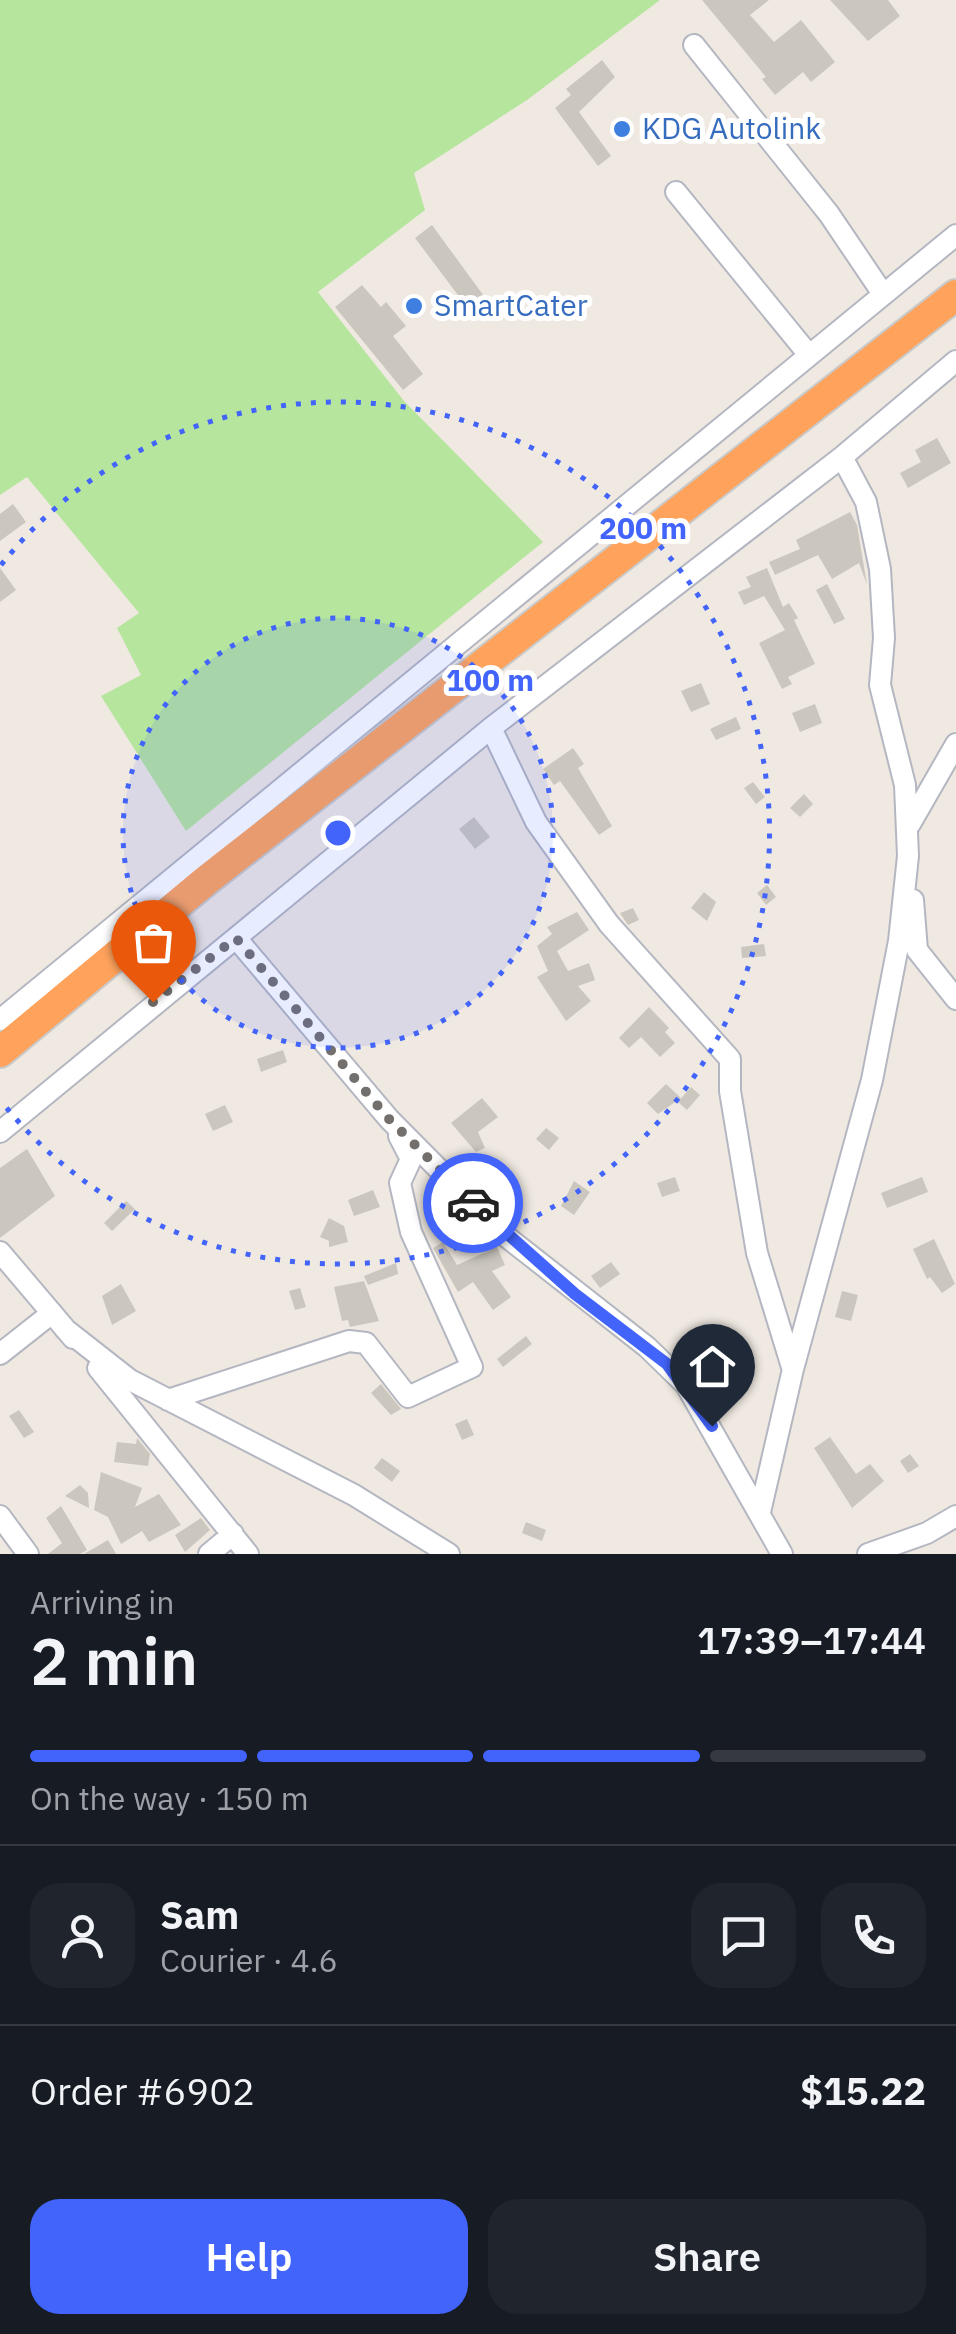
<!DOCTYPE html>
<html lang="en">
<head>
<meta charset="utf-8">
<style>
	:root { --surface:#171b24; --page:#20242c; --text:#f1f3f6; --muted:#9ea1a6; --line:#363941; --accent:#4264fb }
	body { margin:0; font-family:"IBM Plex Sans",sans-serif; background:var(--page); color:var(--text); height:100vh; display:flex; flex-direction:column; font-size:38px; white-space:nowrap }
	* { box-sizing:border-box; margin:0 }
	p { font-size:32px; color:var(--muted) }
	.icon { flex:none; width:55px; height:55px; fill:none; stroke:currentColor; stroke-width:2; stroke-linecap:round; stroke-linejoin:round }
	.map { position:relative; height:1554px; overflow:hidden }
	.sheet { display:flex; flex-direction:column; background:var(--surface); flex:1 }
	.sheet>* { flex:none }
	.pin { position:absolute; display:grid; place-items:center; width:85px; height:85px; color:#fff; margin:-102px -42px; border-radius:50% 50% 50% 0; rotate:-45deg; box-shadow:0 0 10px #0007 }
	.pin .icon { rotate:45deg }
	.courier { position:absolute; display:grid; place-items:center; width:100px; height:100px; margin:-50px; border:8px solid #4264fb; border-radius:50%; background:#fff; color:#222; box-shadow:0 2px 12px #0007 }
	.overview em { font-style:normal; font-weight:600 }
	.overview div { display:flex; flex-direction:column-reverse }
	.overview { display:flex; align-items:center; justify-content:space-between; height:170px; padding:0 30px }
	h1 { font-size:65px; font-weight:600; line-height:75px }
	.bar { display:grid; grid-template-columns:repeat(4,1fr); gap:15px 10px; align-content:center; height:120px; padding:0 30px }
	.bar i { height:12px; border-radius:8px; background:var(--line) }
	.bar .on { background:var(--accent) }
	.bar p { grid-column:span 4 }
	.line { display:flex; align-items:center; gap:25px; padding:0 30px; border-top:2px solid var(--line) }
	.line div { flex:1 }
	.round { display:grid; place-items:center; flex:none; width:105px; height:105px; border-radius:30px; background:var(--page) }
	.cta { display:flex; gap:20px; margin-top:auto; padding:20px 30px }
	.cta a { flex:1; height:115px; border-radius:30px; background:var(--accent); color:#fff; font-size:40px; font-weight:600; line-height:115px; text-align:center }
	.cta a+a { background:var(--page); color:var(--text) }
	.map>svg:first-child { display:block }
</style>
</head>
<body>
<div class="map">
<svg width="956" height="1554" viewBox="0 0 956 1554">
	<rect width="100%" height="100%" fill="#efe9e1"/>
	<path fill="#b6e59e" d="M 0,0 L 660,0 L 527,100 L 414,173 L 425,210 L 318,292 L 404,401 L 543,542 L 186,831 L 101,696 L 141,675 L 117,628 L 139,613 L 27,477 L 0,495 Z"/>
	<path fill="#cbc7bf" d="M 702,0 L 769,0 L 750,15 L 774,42 L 801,20 L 835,62 L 811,82 L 803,72 L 775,95 L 762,79 L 766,77 Z
		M 830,0 L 888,0 L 900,16 L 868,41 Z
		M 602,60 L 615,77 L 579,112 L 611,156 L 598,166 L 555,108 L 571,95 L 566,89 Z
		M 432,225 L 489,303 L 473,315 L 415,238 Z
		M 362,285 L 381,307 L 386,302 L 406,326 L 393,336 L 423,374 L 403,390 L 335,307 Z
		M 937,438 L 951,463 L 908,488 L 900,473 L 921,462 L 915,450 Z
		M 13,504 L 26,522 L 0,541 L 0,514 Z
		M 850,512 L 857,525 L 867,585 L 859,563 L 832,579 L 818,555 L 775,575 L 769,562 L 800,549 L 796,540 Z
		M 0,568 L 16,590 L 0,602 Z
		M 767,568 L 783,607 L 789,603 L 798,618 L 794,620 L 815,664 L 788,677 L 792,684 L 782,689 L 759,643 L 785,630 L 764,596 L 744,605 L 738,592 L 751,587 L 746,577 Z
		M 827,584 L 845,619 L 834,624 L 816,590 Z
		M 701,683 L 710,704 L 691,712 L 681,691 Z
		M 815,704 L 822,723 L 800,732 L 792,713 Z
		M 736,717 L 741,729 L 716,740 L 710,729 Z
		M 573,748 L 584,764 L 578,768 L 612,826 L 599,835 L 560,781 L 554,785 L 543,769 Z
		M 753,782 L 765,797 L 756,804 L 744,788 Z
		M 804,794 L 813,804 L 800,817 L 790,808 Z
		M 474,817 L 490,837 L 475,849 L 459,829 Z
		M 767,885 L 776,897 L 766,905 L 757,893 Z
		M 704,892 L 716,902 L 707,921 L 691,908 Z
		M 633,908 L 639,920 L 628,925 L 620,913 Z
		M 577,912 L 589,930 L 557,951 L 568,971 L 589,963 L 595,980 L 578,986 L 591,1001 L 566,1021 L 537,977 L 548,971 L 537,946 L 552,934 L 547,927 Z
		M 764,944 L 766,956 L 742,958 L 741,947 Z
		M 649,1007 L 669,1028 L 665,1032 L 675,1043 L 660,1057 L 641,1037 L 629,1048 L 619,1038 Z
		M 283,1050 L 287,1062 L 261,1072 L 257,1059 Z
		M 666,1084 L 681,1098 L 658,1114 L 647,1103 Z
		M 691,1087 L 700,1095 L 687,1110 L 678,1102 Z
		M 482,1098 L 498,1117 L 478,1132 L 485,1148 L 476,1152 L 451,1123 Z
		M 225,1105 L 233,1122 L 213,1131 L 205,1114 Z
		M 546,1128 L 559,1138 L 549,1150 L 536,1139 Z
		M 27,1149 L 55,1196 L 0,1238 L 0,1168 Z
		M 675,1177 L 680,1191 L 662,1197 L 657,1183 Z
		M 922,1177 L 928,1192 L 887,1208 L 881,1193 Z
		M 574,1181 L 590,1192 L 574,1215 L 561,1206 Z
		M 373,1190 L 380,1207 L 354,1216 L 348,1200 Z
		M 450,1200 L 463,1213 L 454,1222 L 441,1210 Z
		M 126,1201 L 135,1209 L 112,1231 L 104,1223 Z
		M 329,1218 L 344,1226 L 348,1242 L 329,1247 L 329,1241 L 320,1237 Z
		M 934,1239 L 955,1284 L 942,1293 L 930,1277 L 927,1279 L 913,1249 Z
		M 443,1242 L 457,1265 L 497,1247 L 505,1265 L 492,1271 L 511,1297 L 493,1310 L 473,1282 L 458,1292 L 433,1248 Z
		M 611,1262 L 620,1274 L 600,1288 L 591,1276 Z
		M 396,1263 L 398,1274 L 368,1285 L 364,1276 Z
		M 364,1281 L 379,1321 L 350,1327 L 348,1320 L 342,1321 L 334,1287 Z
		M 121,1284 L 136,1311 L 112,1325 L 102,1296 Z
		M 300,1288 L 306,1307 L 295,1310 L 289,1291 Z
		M 842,1291 L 858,1295 L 851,1321 L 835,1317 Z
		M 526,1336 L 532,1344 L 503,1367 L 497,1359 Z
		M 381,1384 L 401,1409 L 391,1415 L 371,1393 Z
		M 19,1410 L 34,1432 L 24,1438 L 9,1416 Z
		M 467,1419 L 474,1435 L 462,1440 L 455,1424 Z
		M 830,1437 L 856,1474 L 870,1464 L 884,1481 L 852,1508 L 814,1448 Z
		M 137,1438 L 150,1454 L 148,1466 L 114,1462 L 117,1442 L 136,1444 Z
		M 910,1454 L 919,1466 L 908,1473 L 900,1461 Z
		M 382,1458 L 400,1471 L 392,1482 L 374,1468 Z
		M 101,1472 L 142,1488 L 135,1507 L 159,1494 L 181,1525 L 149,1542 L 142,1531 L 121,1544 L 108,1517 L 94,1510 Z
		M 80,1485 L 88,1493 L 89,1508 L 65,1496 Z
		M 61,1506 L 87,1550 L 80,1554 L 48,1554 L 62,1543 L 46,1518 Z
		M 201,1518 L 210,1530 L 185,1552 L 175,1535 Z
		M 526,1522 L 546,1530 L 542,1541 L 522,1533 Z
		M 108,1540 L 116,1554 L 84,1554 Z"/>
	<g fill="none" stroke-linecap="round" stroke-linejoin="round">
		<defs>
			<path id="minor" d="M 694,45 L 829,214 L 883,294
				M 676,192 L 809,355
				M 491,728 L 536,822 L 609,924 L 730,1059 L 730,1091 L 757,1253 L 792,1367
				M 910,824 L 956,744
				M 913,900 L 917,950 L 956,999
				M 236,938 L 389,1119 L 503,1234 L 647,1347 L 686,1385 L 782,1554
				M 0,1020 L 956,235
				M 0,1132 L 491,728 L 842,457 L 956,361
				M 0,1252 L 73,1338
				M 65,1329 L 130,1380 L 354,1495 L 449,1554
				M 0,1354 L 52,1313
				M 98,1368 L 248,1554
				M 168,1400 L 349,1341 L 366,1343 L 408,1397 L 472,1367 L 411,1232 L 400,1183 L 411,1159 L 399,1136
				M 760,1512 L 793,1369 L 872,1080 L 899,941 L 908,856 L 905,785 L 880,685 L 884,638 L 880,569 L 866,502 L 842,457
				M 0,1516 L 28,1554
				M 209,1554 L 233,1534
				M 868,1554 L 927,1533 L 956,1516"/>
			<path id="highway" d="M 0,1052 L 208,879 L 956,295"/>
		</defs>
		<use href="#minor" stroke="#b4b7c1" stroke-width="24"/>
		<use href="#highway" stroke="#c9c9c9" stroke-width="34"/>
		<use href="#minor" stroke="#fff" stroke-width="20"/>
		<use href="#highway" stroke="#ffa35c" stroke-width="30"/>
	</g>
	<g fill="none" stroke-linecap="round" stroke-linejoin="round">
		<path stroke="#726f6d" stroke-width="10" stroke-dasharray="0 18" d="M 153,1002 L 236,938 L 389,1119 L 473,1203"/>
		<path stroke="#4264fb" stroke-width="12" d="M 473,1203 L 575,1294 L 667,1364 L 712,1426"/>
	</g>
	<circle cx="338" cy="833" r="215" fill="#4264fb" fill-opacity=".12"/>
	<g fill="none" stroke="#4264fb" stroke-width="5" stroke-dasharray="5 10">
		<circle cx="338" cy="833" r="215"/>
		<path d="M1 565A431 431 0 1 1 1 1101"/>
	</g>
	<g fill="#3f7fe0" stroke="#fff" stroke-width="4">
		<circle cx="622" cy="129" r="10"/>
		<circle cx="414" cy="306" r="10"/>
	</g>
	<g text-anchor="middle" stroke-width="10" stroke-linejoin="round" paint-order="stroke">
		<g font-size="30" fill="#366cbe" stroke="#fff" text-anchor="start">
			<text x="642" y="139">KDG Autolink</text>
			<text x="434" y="316">SmartCater</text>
		</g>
	</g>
	<circle cx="338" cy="833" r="15" fill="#4264fb" stroke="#fff" stroke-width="5"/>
	<g font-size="30" text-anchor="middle" font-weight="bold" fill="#4264fb" stroke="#fff" stroke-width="10" stroke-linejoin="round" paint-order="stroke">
		<text x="643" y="539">200 m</text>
		<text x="490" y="691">100 m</text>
	</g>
</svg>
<div class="pin" style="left:153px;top:1002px;background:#ea580c"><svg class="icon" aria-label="bag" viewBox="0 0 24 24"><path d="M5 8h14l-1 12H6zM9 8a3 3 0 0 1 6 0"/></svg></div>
<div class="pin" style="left:712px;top:1426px;background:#1f2937"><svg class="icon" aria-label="home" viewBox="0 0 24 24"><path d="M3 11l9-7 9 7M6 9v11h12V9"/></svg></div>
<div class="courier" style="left:473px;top:1203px"><svg class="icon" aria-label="car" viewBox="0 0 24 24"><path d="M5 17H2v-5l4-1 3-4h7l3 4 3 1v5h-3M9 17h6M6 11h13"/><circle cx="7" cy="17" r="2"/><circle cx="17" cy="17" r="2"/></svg></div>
</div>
<section class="sheet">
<div class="overview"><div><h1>2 min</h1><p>Arriving in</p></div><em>17:39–17:44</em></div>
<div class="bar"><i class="on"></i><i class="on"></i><i class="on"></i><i></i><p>On the way · 150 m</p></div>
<div class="line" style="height:180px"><a class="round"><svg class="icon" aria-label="person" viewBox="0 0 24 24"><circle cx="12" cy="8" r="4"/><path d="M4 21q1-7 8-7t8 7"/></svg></a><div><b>Sam</b><p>Courier · 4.6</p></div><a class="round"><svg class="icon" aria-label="chat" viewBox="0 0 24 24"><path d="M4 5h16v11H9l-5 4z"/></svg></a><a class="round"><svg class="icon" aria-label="phone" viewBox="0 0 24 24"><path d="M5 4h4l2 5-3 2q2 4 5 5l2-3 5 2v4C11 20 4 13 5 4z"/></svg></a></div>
<div class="line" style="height:130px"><div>Order #6902</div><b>$15.22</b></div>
<div class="cta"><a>Help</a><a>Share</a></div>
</section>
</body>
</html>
